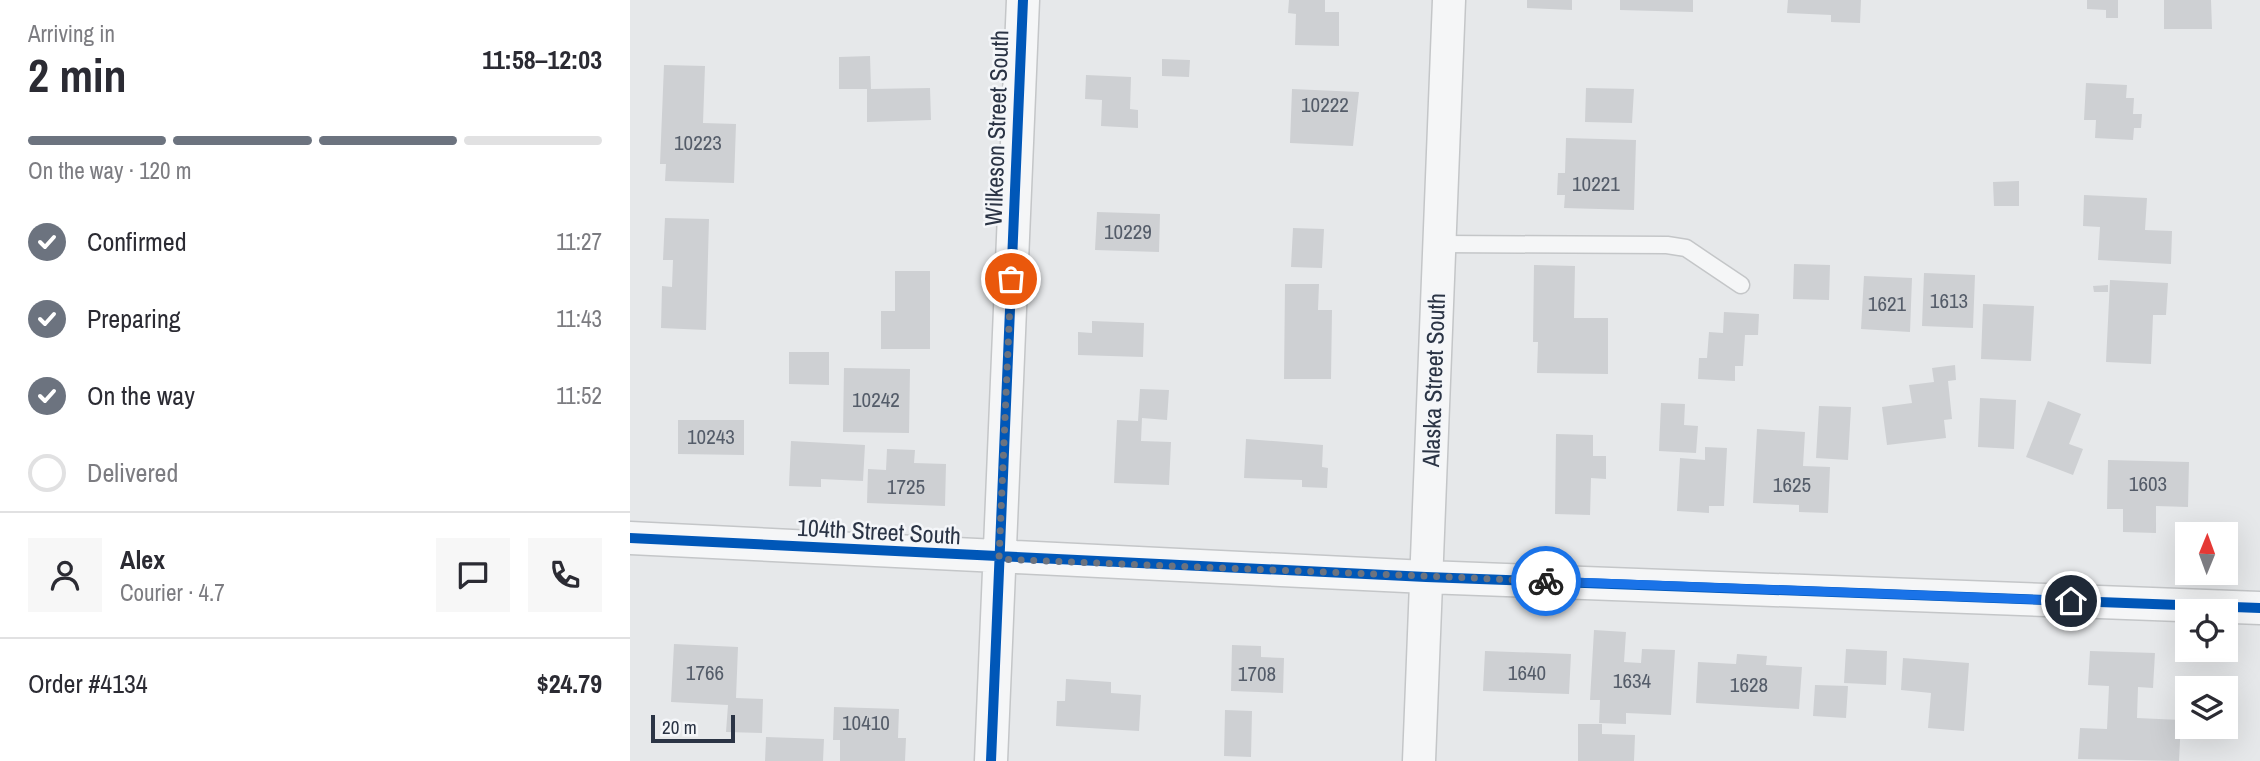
<!DOCTYPE html>
<html lang="en">
<head>
<meta charset="utf-8">
<style>
	:root { --surface:#fff; --page:#f7f7f7; --text:#2b2b33; --muted:#7c7c81; --line:#e1e1e2; --accent:#6c737f }
	body { margin:0; font-family:"Archivo Narrow",sans-serif; background:var(--page); color:var(--text); height:100vh; display:flex; flex-direction:column; font-size:26px; white-space:nowrap }
	* { box-sizing:border-box; margin:0 }
	p { font-size:23px; color:var(--muted) }
	.icon { flex:none; width:38px; height:38px; fill:none; stroke:currentColor; stroke-width:2; stroke-linecap:round; stroke-linejoin:round }
	.map { position:relative; flex:1; overflow:hidden }
	.sheet { display:flex; flex-direction:column; background:var(--surface); width:630px }
	.sheet>* { flex:none }
	.needle { width:46px; rotate:1deg }
	.fabs { position:absolute; left:1545px; top:522px; display:grid; gap:14px }
	.fabs a { display:grid; place-items:center; width:63px; height:63px; border-radius:0px; background:var(--surface); box-shadow:0 7px 28px #0002; font-size:35px }
	.scale { position:absolute; left:21px; bottom:18px; width:84px; box-sizing:border-box; padding-left:7px; border:4px solid #2b3445; border-top:0; font-size:19px; line-height:24px; white-space:nowrap; color:#2b3445; -webkit-text-stroke:5px #f4f6f9; paint-order:stroke }
	.pin { position:absolute; display:grid; place-items:center; width:60px; height:60px; color:#fff; margin:-30px; border:4px solid #fff; border-radius:50%; box-shadow:0 2px 7px #0007 }
	.courier { position:absolute; display:grid; place-items:center; width:70px; height:70px; margin:-35px; border:5px solid #1a73e8; border-radius:50%; background:#fff; color:#222; box-shadow:0 2px 9px #0007 }
	.head em { font-style:normal; font-weight:700 }
	.head div { display:flex; flex-direction:column-reverse }
	.head { display:flex; align-items:center; justify-content:space-between; height:119px; padding:0 28px }
	h1 { font-size:46px; font-weight:700; line-height:52px }
	.bar { display:grid; grid-template-columns:repeat(4,1fr); gap:10px 7px; align-content:center; height:84px; padding:0 28px }
	.bar i { height:9px; border-radius:5px; background:var(--line) }
	.bar .current { background:var(--accent) }
	.bar p { grid-column:span 4 }
	.line { display:flex; align-items:center; gap:18px; padding:0 28px; border-top:2px solid var(--line) }
	.line div { flex:1 }
	.round { display:grid; place-items:center; flex:none; width:74px; height:74px; border-radius:0px; background:var(--page) }
	ol { padding:0 28px; list-style:none }
	li { display:flex; align-items:center; gap:21px; height:77px }
	li p { margin-inline-start:auto }
	li .icon { padding:7px; border-radius:50%; background:var(--accent); color:#fff; stroke-width:4 }
	li:last-child { color:var(--muted) }
	li i { width:38px; height:38px; border:4px solid var(--line); border-radius:50% }
	main { display:flex; flex:1; min-height:0 }
	.map>svg:first-child { display:block }
</style>
</head>
<body>
<main>
<section class="sheet">
<div class="head"><div><h1>2 min</h1><p>Arriving in</p></div><em>11:58–12:03</em></div>
<div class="bar"><i class="current"></i><i class="current"></i><i class="current"></i><i></i><p>On the way · 120 m</p></div>
<ol>
<li><svg class="icon" aria-label="check" viewBox="0 0 24 24"><path d="M5 12l5 5 9-10"/></svg>Confirmed<p>11:27</p></li>
<li><svg class="icon" aria-label="check" viewBox="0 0 24 24"><path d="M5 12l5 5 9-10"/></svg>Preparing<p>11:43</p></li>
<li><svg class="icon" aria-label="check" viewBox="0 0 24 24"><path d="M5 12l5 5 9-10"/></svg>On the way<p>11:52</p></li>
<li><i></i>Delivered</li>
</ol>
<div class="line" style="height:126px"><a class="round"><svg class="icon" aria-label="person" viewBox="0 0 24 24"><circle cx="12" cy="8" r="4"/><path d="M4 21q1-7 8-7t8 7"/></svg></a><div><b>Alex</b><p>Courier · 4.7</p></div><a class="round"><svg class="icon" aria-label="chat" viewBox="0 0 24 24"><path d="M4 5h16v11H9l-5 4z"/></svg></a><a class="round"><svg class="icon" aria-label="phone" viewBox="0 0 24 24"><path d="M5 4h4l2 5-3 2q2 4 5 5l2-3 5 2v4C11 20 4 13 5 4z"/></svg></a></div>
<div class="line" style="height:91px"><div>Order #4134</div><b>$24.79</b></div>
</section>
<div class="map">
<svg width="1630" height="761" viewBox="0 0 1630 761">
	<rect width="100%" height="100%" fill="#e6e8ea"/>
	<path fill="#ced0d3" d="M 659,0 L 695,0 L 695,12 L 709,12 L 709,46 L 665,45 L 666,14 L 658,13 Z
		M 897,0 L 942,0 L 942,10 L 897,8 Z
		M 990,0 L 1063,0 L 1063,12 L 990,10 Z
		M 1158,0 L 1231,0 L 1230,23 L 1201,22 L 1201,15 L 1157,13 Z
		M 1457,0 L 1488,0 L 1488,18 L 1476,18 L 1476,10 L 1457,9 Z
		M 1534,0 L 1581,0 L 1582,29 L 1534,29 Z
		M 240,56 L 241,89 L 300,88 L 301,120 L 237,122 L 237,89 L 209,89 L 209,57 Z
		M 532,59 L 560,60 L 559,77 L 532,76 Z
		M 34,65 L 75,66 L 73,123 L 106,124 L 104,183 L 35,181 L 36,164 L 30,164 Z
		M 456,75 L 501,77 L 500,109 L 508,110 L 508,128 L 471,126 L 472,100 L 455,99 Z
		M 1456,83 L 1497,85 L 1496,98 L 1504,98 L 1503,114 L 1512,114 L 1511,128 L 1504,128 L 1503,140 L 1465,138 L 1466,120 L 1454,120 Z
		M 956,88 L 1004,89 L 1002,123 L 955,122 Z
		M 662,89 L 729,92 L 723,146 L 660,143 Z
		M 936,138 L 1006,140 L 1004,210 L 934,208 L 935,195 L 927,195 L 928,173 L 935,173 Z
		M 1389,181 L 1389,206 L 1364,206 L 1363,182 Z
		M 1454,195 L 1517,198 L 1515,230 L 1542,231 L 1541,264 L 1468,260 L 1470,227 L 1453,226 Z
		M 467,212 L 530,214 L 529,252 L 465,250 Z
		M 35,218 L 79,219 L 76,330 L 31,328 L 32,286 L 42,287 L 43,260 L 33,260 Z
		M 663,228 L 694,229 L 692,268 L 661,267 Z
		M 1164,264 L 1200,265 L 1199,300 L 1163,299 Z
		M 904,265 L 945,266 L 944,318 L 978,318 L 978,374 L 907,373 L 908,342 L 903,342 Z
		M 265,271 L 300,271 L 300,349 L 251,349 L 251,311 L 265,311 Z
		M 1294,273 L 1345,275 L 1343,328 L 1292,326 Z
		M 1234,276 L 1282,278 L 1280,332 L 1231,329 Z
		M 1480,280 L 1538,283 L 1536,315 L 1523,315 L 1521,364 L 1476,362 Z
		M 655,284 L 689,284 L 688,310 L 702,310 L 701,379 L 654,379 Z
		M 1478,285 L 1478,292 L 1464,292 L 1463,286 Z
		M 1353,304 L 1404,306 L 1401,361 L 1351,359 Z
		M 1094,312 L 1129,314 L 1128,335 L 1115,335 L 1113,366 L 1105,366 L 1105,381 L 1068,379 L 1069,358 L 1077,358 L 1079,332 L 1093,333 Z
		M 462,321 L 514,323 L 513,357 L 448,355 L 448,332 L 462,333 Z
		M 159,352 L 199,352 L 199,385 L 159,384 Z
		M 1325,365 L 1326,380 L 1318,381 L 1322,419 L 1314,420 L 1316,438 L 1257,445 L 1252,407 L 1282,403 L 1279,385 L 1304,382 L 1302,368 Z
		M 214,368 L 280,369 L 279,433 L 213,432 Z
		M 510,389 L 539,390 L 537,420 L 512,418 L 511,441 L 541,442 L 539,485 L 484,483 L 487,420 L 508,421 Z
		M 1350,398 L 1386,400 L 1384,449 L 1348,447 Z
		M 1418,401 L 1451,414 L 1439,444 L 1453,449 L 1443,475 L 1396,457 Z
		M 1031,403 L 1055,404 L 1054,425 L 1068,426 L 1066,453 L 1029,451 Z
		M 1189,406 L 1221,407 L 1218,460 L 1186,458 Z
		M 48,420 L 114,420 L 114,455 L 48,454 Z
		M 1127,429 L 1175,432 L 1173,466 L 1200,467 L 1198,513 L 1169,512 L 1169,505 L 1123,503 Z
		M 926,434 L 963,435 L 963,456 L 976,456 L 976,479 L 961,478 L 960,515 L 925,514 Z
		M 616,439 L 693,445 L 692,467 L 698,468 L 697,488 L 672,487 L 672,480 L 614,478 Z
		M 161,441 L 235,445 L 233,481 L 191,479 L 191,487 L 159,486 Z
		M 1075,447 L 1097,448 L 1094,506 L 1079,506 L 1079,513 L 1047,511 L 1050,458 L 1075,460 Z
		M 257,449 L 285,450 L 284,463 L 316,464 L 315,506 L 237,503 L 238,469 L 256,470 Z
		M 1478,460 L 1559,462 L 1558,507 L 1526,506 L 1526,533 L 1493,532 L 1493,509 L 1477,509 Z
		M 964,630 L 996,632 L 994,662 L 1011,663 L 1012,649 L 1045,650 L 1041,715 L 996,713 L 996,724 L 969,723 L 970,700 L 960,700 Z
		M 44,644 L 108,647 L 106,698 L 133,699 L 132,733 L 96,732 L 98,705 L 41,702 Z
		M 602,645 L 631,646 L 631,657 L 654,658 L 653,693 L 601,691 Z
		M 1216,649 L 1257,651 L 1256,685 L 1214,683 Z
		M 855,651 L 941,654 L 939,694 L 853,691 Z
		M 1460,651 L 1525,653 L 1523,688 L 1508,687 L 1507,718 L 1551,720 L 1549,761 L 1448,759 L 1450,728 L 1477,729 L 1479,686 L 1458,685 Z
		M 1107,654 L 1137,656 L 1136,665 L 1172,667 L 1169,709 L 1066,703 L 1068,662 L 1106,664 Z
		M 1273,658 L 1339,663 L 1334,731 L 1298,728 L 1301,693 L 1271,690 Z
		M 436,679 L 481,682 L 481,693 L 511,695 L 509,731 L 426,726 L 427,701 L 435,701 Z
		M 1185,685 L 1218,686 L 1216,718 L 1183,716 Z
		M 204,707 L 269,709 L 268,738 L 276,738 L 275,761 L 210,761 L 210,740 L 203,740 Z
		M 595,710 L 622,711 L 621,757 L 594,756 Z
		M 948,724 L 972,724 L 972,734 L 1005,735 L 1004,761 L 948,761 Z
		M 136,737 L 194,739 L 193,761 L 135,761 Z"/>
	<g fill="none" stroke-linecap="round" stroke-linejoin="round">
		<defs>
			<path id="service" d="M 810,244 L 1037,245 L 1056,248 L 1111,285"/>
			<path id="minor" d="M 0,538 L 796,577 L 1630,608
				M 361,761 L 393,0
				M 789,761 L 819,0"/>
		</defs>
		<use href="#service" stroke="#c4c6c8" stroke-width="19"/>
		<use href="#minor" stroke="#c4c6c8" stroke-width="35"/>
		<use href="#service" stroke="#f5f6f7" stroke-width="16"/>
		<use href="#minor" stroke="#f5f6f7" stroke-width="32"/>
		<defs>
			<path id="cycleway" d="M 0,538 L 796,577 L 1630,608
				M 361,761 L 393,0"/>
		</defs>
		<use href="#cycleway" stroke="#f4f6f9" stroke-width="15"/>
		<use href="#cycleway" stroke="#0057b8" stroke-width="10"/>
	</g>
	<g fill="none" stroke-linecap="round" stroke-linejoin="round">
		<path stroke="#6c737f" stroke-width="7" stroke-dasharray="0 12.6" d="M 381,279 L 369,559 L 916,581"/>
		<path stroke="#1a73e8" stroke-width="9" d="M 916,581 L 1441,601"/>
	</g>
	<g text-anchor="middle" stroke-width="5" stroke-linejoin="round" paint-order="stroke">
		<g font-size="21" fill="#545c69">
			<text x="695" y="112">10222</text>
			<text x="68" y="150">10223</text>
			<text x="966" y="191">10221</text>
			<text x="498" y="239">10229</text>
			<text x="1319" y="308">1613</text>
			<text x="1257" y="311">1621</text>
			<text x="246" y="407">10242</text>
			<text x="81" y="444">10243</text>
			<text x="1518" y="491">1603</text>
			<text x="1162" y="492">1625</text>
			<text x="276" y="494">1725</text>
			<text x="75" y="680">1766</text>
			<text x="897" y="680">1640</text>
			<text x="627" y="681">1708</text>
			<text x="1002" y="688">1634</text>
			<text x="1119" y="692">1628</text>
			<text x="236" y="730">10410</text>
		</g>
		<g font-size="24" fill="#2b3445" stroke="#f4f6f9">
			<text transform="translate(367 128) rotate(-88)" y="8">Wilkeson Street South</text>
			<text transform="translate(804 380) rotate(-88)" y="8">Alaska Street South</text>
			<text transform="translate(249 532) rotate(3)" y="8">104th Street South</text>
		</g>
	</g>
</svg>
<div class="fabs">
<a><svg class="needle" viewBox="-14 -14 28 28"><path d="M0-13l5 13h-10z" fill="#e53935"/><path d="M0 13l5-13h-10z" fill="#7c7c81"/></svg></a>
<a><svg class="icon" aria-label="locate" viewBox="0 0 24 24"><circle cx="12" cy="12" r="6"/><path d="M12 2v4M12 18v4M2 12h4M18 12h4"/></svg></a>
<a><svg class="icon" aria-label="layers" viewBox="0 0 24 24"><path d="M12 4l9 5-9 5-9-5zM3 14l9 5 9-5"/></svg></a>
</div>
<div class="scale">20 m</div>
<div class="pin" style="left:381px;top:279px;background:#ea580c"><svg class="icon" aria-label="bag" viewBox="0 0 24 24"><path d="M5 8h14l-1 12H6zM9 8a3 3 0 0 1 6 0"/></svg></div>
<div class="pin" style="left:1441px;top:601px;background:#1f2937"><svg class="icon" aria-label="home" viewBox="0 0 24 24"><path d="M3 11l9-7 9 7M6 9v11h12V9"/></svg></div>
<div class="courier" style="left:916px;top:581px"><svg class="icon" aria-label="bike" viewBox="0 0 24 24"><circle cx="6" cy="16" r="4"/><circle cx="18" cy="16" r="4"/><path d="M6 16l4-8h5l3 8M10 8l3 8H6M13 5h3"/></svg></div>
</div>
</main>
</body>
</html>
